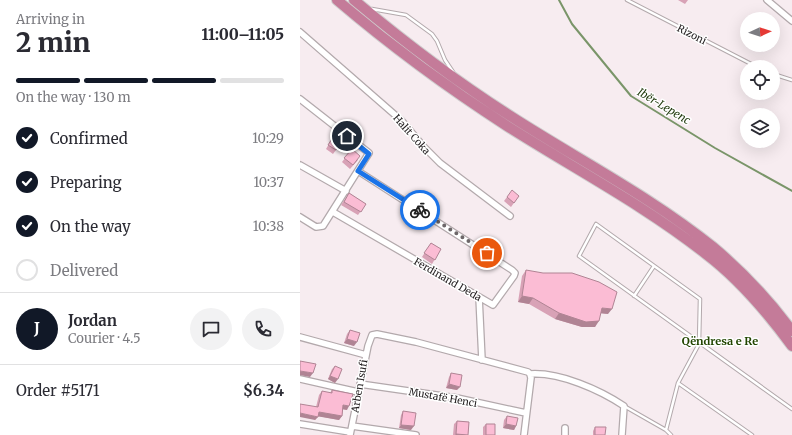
<!DOCTYPE html>
<html lang="en">
<head>
<meta charset="utf-8">
<style>
	:root { --surface:#fff; --page:#f2f2f3; --text:#2b2b33; --muted:#7c7c81; --line:#e1e1e2; --accent:#111827 }
	body { margin:0; font-family:Merriweather,serif; background:var(--page); color:var(--text); height:100vh; display:flex; flex-direction:column; font-size:15px; white-space:nowrap }
	* { box-sizing:border-box; margin:0 }
	p { font-size:13px; color:var(--muted) }
	.icon { flex:none; width:22px; height:22px; fill:none; stroke:currentColor; stroke-width:2; stroke-linecap:round; stroke-linejoin:round }
	.map { position:relative; flex:1; overflow:hidden }
	.drawer { display:flex; flex-direction:column; background:var(--surface); width:300px }
	.drawer>* { flex:none }
	.needle { width:26px; rotate:86deg }
	.controls { position:absolute; left:440px; top:12px; display:grid; gap:8px }
	.controls a { display:grid; place-items:center; width:40px; height:40px; border-radius:50%; background:var(--surface); box-shadow:0 4px 16px #0002; font-size:20px }
	.pin { position:absolute; display:grid; place-items:center; width:34px; height:34px; color:#fff; margin:-17px; border:2px solid #fff; border-radius:50%; box-shadow:0 1px 4px #0007 }
	.courier { position:absolute; display:grid; place-items:center; width:40px; height:40px; margin:-20px; border:3px solid #1a73e8; border-radius:50%; background:#fff; color:#222; box-shadow:0 1px 5px #0007 }
	.headline em { font-style:normal; font-weight:800 }
	.headline div { display:flex; flex-direction:column-reverse }
	.headline { display:flex; align-items:center; justify-content:space-between; height:68px; padding:0 16px }
	h1 { font-size:26px; font-weight:800; line-height:30px }
	.bar { display:grid; grid-template-columns:repeat(4,1fr); gap:6px 4px; align-content:center; height:48px; padding:0 16px }
	.bar i { height:5px; border-radius:3px; background:var(--line) }
	.bar .current { background:var(--accent) }
	.bar p { grid-column:span 4 }
	.line { display:flex; align-items:center; gap:10px; padding:0 16px; border-top:1px solid var(--line) }
	.line div { flex:1 }
	.round { display:grid; place-items:center; flex:none; width:42px; height:42px; border-radius:21px; background:var(--page) }
	ol { padding:0 16px; list-style:none }
	li { display:flex; align-items:center; gap:12px; height:44px }
	li p { margin-inline-start:auto }
	li .icon { padding:4px; border-radius:50%; background:var(--accent); color:#fff; stroke-width:4 }
	li:last-child { color:var(--muted) }
	li i { width:22px; height:22px; border:2px solid var(--line); border-radius:50% }
	main { display:flex; flex:1; min-height:0 }
	.map>svg:first-child { display:block }
</style>
</head>
<body>
<main>
<section class="drawer">
<div class="headline"><div><h1>2 min</h1><p>Arriving in</p></div><em>11:00–11:05</em></div>
<div class="bar"><i class="current"></i><i class="current"></i><i class="current"></i><i></i><p>On the way · 130 m</p></div>
<ol>
<li><svg class="icon" aria-label="check" viewBox="0 0 24 24"><path d="M5 12l5 5 9-10"/></svg>Confirmed<p>10:29</p></li>
<li><svg class="icon" aria-label="check" viewBox="0 0 24 24"><path d="M5 12l5 5 9-10"/></svg>Preparing<p>10:37</p></li>
<li><svg class="icon" aria-label="check" viewBox="0 0 24 24"><path d="M5 12l5 5 9-10"/></svg>On the way<p>10:38</p></li>
<li><i></i>Delivered</li>
</ol>
<div class="line" style="height:72px"><b class="round" style="background:var(--accent);color:#fff">J</b><div><b>Jordan</b><p>Courier · 4.5</p></div><a class="round"><svg class="icon" aria-label="chat" viewBox="0 0 24 24"><path d="M4 5h16v11H9l-5 4z"/></svg></a><a class="round"><svg class="icon" aria-label="phone" viewBox="0 0 24 24"><path d="M5 4h4l2 5-3 2q2 4 5 5l2-3 5 2v4C11 20 4 13 5 4z"/></svg></a></div>
<div class="line" style="height:52px"><div>Order #5171</div><b>$6.34</b></div>
</section>
<div class="map">
<svg width="492" height="435" viewBox="0 0 492 435">
	<rect width="100%" height="100%" fill="#f7ecf0"/>
	<g fill="none" stroke-linecap="round" stroke-linejoin="round">
		<path stroke="#7a9569" stroke-width="2" d="M 259,0 L 272,24 L 331,96 L 415,148 L 492,191"/>
		<defs>
			<path id="service" d="M 327,0 L 457,67
				M 72,9 L 106,15 L 132,34 L 137,41 L 145,60 L 153,72
				M 473,74 L 492,80
				M 334,296 L 354,266
				M 378,383 L 452,435
				M 324,406 L 366,430 L 371,435
				M 366,430 L 378,383 L 399,344 L 400,299 L 296,224 L 279,256 L 492,409"/>
			<path id="minor" d="M 467,0 L 492,21
				M 0,32 L 102,121 L 124,147 L 140,163 L 210,216
				M 0,99 L 69,153 L 23,226 L 16,227 L 0,217
				M 0,165 L 46,191
				M 33,212 L 193,305 L 214,276 L 215,273 L 212,270 L 58,171
				M 179,297 L 182,360
				M 0,337 L 66,355
				M 230,374 C 260,372 300,390 324,406 L 322,435
				M 0,379 L 58,392
				M 60,384 L 157,398 L 226,413
				M 0,424 L 50,432
				M 52,426 L 116,435
				M 50,435 L 68,346 L 72,335 L 77,334 L 116,342 L 228,372 L 230,374 L 231,378 L 224,435
				M 265,435 L 265,428"/>
			<path id="motorway" d="M 37,0 C 91,46 148,88 207,126 C 273,168 344,205 406,254 C 439,279 467,312 492,346
				M 54,0 C 104,42 157,82 212,117 C 279,160 351,197 413,247 C 443,272 469,300 492,331"/>
		</defs>
		<use href="#service" stroke="#b3a9ac" stroke-width="4.5"/>
		<use href="#minor" stroke="#b3a9ac" stroke-width="8"/>
		<use href="#motorway" stroke="#cfcece" stroke-width="12"/>
		<use href="#service" stroke="#fff" stroke-width="2.5"/>
		<use href="#minor" stroke="#fff" stroke-width="5.5"/>
		<use href="#motorway" stroke="#c47b99" stroke-width="10"/>
	</g>
	<path fill="#d8a2b6" d="M 378,0 L 388,0 L 385,4 Z
		M 33,137 L 41,143 L 33,154 L 26,149 Z
		M 52,149 L 58,160 L 50,169 L 42,162 Z
		M 49,193 L 66,204 L 58,215 L 41,205 Z
		M 219,196 L 211,207 L 204,201 L 207,197 Z
		M 131,243 L 141,249 L 132,264 L 122,257 Z
		M 226,270 L 308,314 L 301,313 L 295,327 L 282,327 L 255,319 L 229,304 L 218,302 L 222,276 Z
		M 50,330 L 54,346 L 44,343 L 47,334 Z
		M 35,366 L 35,383 L 28,379 L 32,369 Z
		M 151,373 L 157,390 L 146,388 L 149,377 Z
		M 32,390 L 47,410 L 43,409 L 42,416 L 39,420 L 18,416 L 15,420 L 16,407 L 19,395 L 22,391 L 30,393 Z
		M 103,411 L 111,430 L 99,428 L 101,415 Z
		M 207,416 L 216,426 L 214,430 L 203,428 L 204,420 Z
		M 157,421 L 169,422 L 168,435 L 153,435 L 154,424 Z
		M 186,424 L 195,435 L 183,435 L 183,427 Z
		M 295,427 L 305,435 L 293,435 L 293,431 Z"/>
	<path fill="#b08494" d="M 222,296 L 233,298 L 229,304 L 218,302 Z
		M 302,308 L 312,309 L 308,314 L 298,313 Z
		M 259,313 L 299,321 L 295,327 L 282,327 L 255,319 Z
		M 47,339 L 57,342 L 54,346 L 44,343 Z
		M 0,371 L 13,373 L 10,377 L 0,375 Z
		M 30,376 L 38,379 L 35,383 L 28,379 Z
		M 149,384 L 160,387 L 157,390 L 146,388 Z
		M 43,405 L 49,406 L 47,410 L 41,409 Z
		M 19,412 L 42,416 L 39,420 L 16,416 Z
		M 0,413 L 18,417 L 15,420 L 0,417 Z
		M 206,424 L 216,426 L 214,430 L 203,428 Z
		M 101,425 L 114,426 L 111,430 L 99,428 Z
		M 156,434 L 168,435 L 155,435 Z"/>
	<path fill="#fbbcd4" stroke="#b08494" d="M 33,137 L 41,143 L 36,150 L 28,145 Z
		M 52,149 L 60,156 L 53,165 L 44,158 Z
		M 212,190 L 219,196 L 214,203 L 207,197 Z
		M 49,193 L 66,204 L 61,212 L 44,202 Z
		M 131,243 L 141,249 L 135,260 L 124,253 Z
		M 226,270 L 243,273 L 272,273 L 299,282 L 317,292 L 312,309 L 302,308 L 299,321 L 286,322 L 259,313 L 233,298 L 222,296 Z
		M 50,330 L 60,333 L 57,342 L 47,339 Z
		M 0,361 L 16,364 L 13,373 L 0,371 Z
		M 35,366 L 42,369 L 38,379 L 30,376 Z
		M 151,373 L 162,375 L 160,387 L 149,384 Z
		M 32,390 L 53,394 L 49,406 L 43,405 L 42,416 L 19,412 L 18,417 L 0,413 L 0,404 L 18,407 L 22,391 L 32,393 Z
		M 103,411 L 116,413 L 114,426 L 101,425 Z
		M 207,416 L 218,418 L 216,426 L 206,424 Z
		M 157,421 L 169,422 L 168,435 L 156,434 Z
		M 186,424 L 195,424 L 195,435 L 186,435 Z
		M 295,427 L 306,427 L 305,435 L 295,435 Z"/>
	<g fill="none" stroke-linecap="round" stroke-linejoin="round">
		<path stroke="#6d6769" stroke-width="4" stroke-dasharray="0 7.2" d="M 120,210 L 187,253"/>
		<path stroke="#1a73e8" stroke-width="5" d="M 47,136 L 69,154 L 58,171 L 120,210"/>
	</g>
	<g text-anchor="middle" stroke-width="3" stroke-linejoin="round" paint-order="stroke">
		<g font-size="10" fill="#231f20" stroke="#fff">
			<text transform="translate(392 34) rotate(27)" y="4">Rizoni</text>
			<text transform="translate(112 134) rotate(48)" y="4">Halit Coka</text>
			<text transform="translate(148 279) rotate(30)" y="4">Ferdinand Deda</text>
			<text transform="translate(59 386) rotate(-80)" y="4">Arben Isufi</text>
			<text transform="translate(143 397) rotate(10)" y="4">Mustafë Henci</text>
		</g>
		<g font-size="11" font-style="italic" fill="#1e380a" stroke="#fff">
			<text transform="translate(364 106) rotate(31)" y="4">Ibër-Lepenc</text>
		</g>
		<g font-size="11" font-weight="bold" fill="#224501" stroke="#fff">
			<text x="420" y="345">Qëndresa e Re</text>
		</g>
	</g>
</svg>
<div class="controls">
<a><svg class="needle" viewBox="-14 -14 28 28"><path d="M0-13l5 13h-10z" fill="#e53935"/><path d="M0 13l5-13h-10z" fill="#7c7c81"/></svg></a>
<a><svg class="icon" aria-label="locate" viewBox="0 0 24 24"><circle cx="12" cy="12" r="6"/><path d="M12 2v4M12 18v4M2 12h4M18 12h4"/></svg></a>
<a><svg class="icon" aria-label="layers" viewBox="0 0 24 24"><path d="M12 4l9 5-9 5-9-5zM3 14l9 5 9-5"/></svg></a>
</div>
<div class="pin" style="left:187px;top:253px;background:#ea580c"><svg class="icon" aria-label="bag" viewBox="0 0 24 24"><path d="M5 8h14l-1 12H6zM9 8a3 3 0 0 1 6 0"/></svg></div>
<div class="pin" style="left:47px;top:136px;background:#1f2937"><svg class="icon" aria-label="home" viewBox="0 0 24 24"><path d="M3 11l9-7 9 7M6 9v11h12V9"/></svg></div>
<div class="courier" style="left:120px;top:210px"><svg class="icon" aria-label="bike" viewBox="0 0 24 24"><circle cx="6" cy="16" r="4"/><circle cx="18" cy="16" r="4"/><path d="M6 16l4-8h5l3 8M10 8l3 8H6M13 5h3"/></svg></div>
</div>
</main>
</body>
</html>
